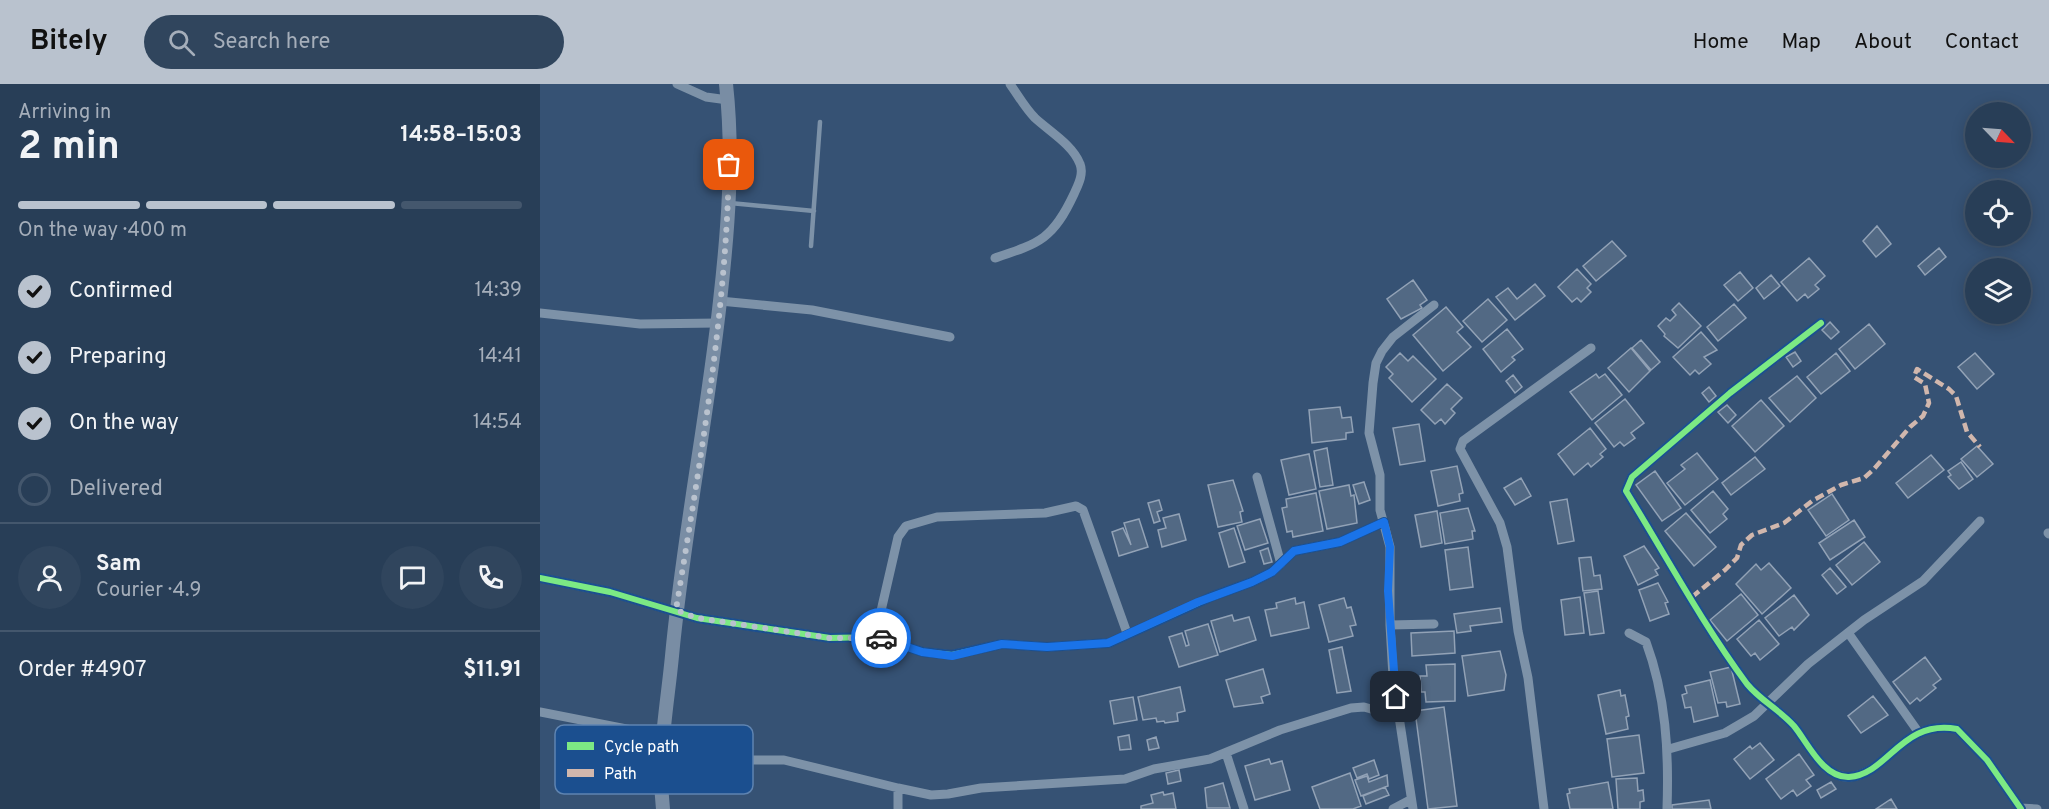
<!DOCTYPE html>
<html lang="en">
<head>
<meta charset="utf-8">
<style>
	:root { --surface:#283e57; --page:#30455d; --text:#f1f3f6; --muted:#a5aeba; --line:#44576d; --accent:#b9c2ce }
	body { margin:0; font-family:Overpass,sans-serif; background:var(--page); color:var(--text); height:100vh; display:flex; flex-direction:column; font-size:22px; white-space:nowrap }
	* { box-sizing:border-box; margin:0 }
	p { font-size:20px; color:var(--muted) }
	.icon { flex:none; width:33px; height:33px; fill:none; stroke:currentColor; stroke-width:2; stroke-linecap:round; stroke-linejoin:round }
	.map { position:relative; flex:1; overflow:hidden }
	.panel { display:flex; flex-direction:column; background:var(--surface); width:540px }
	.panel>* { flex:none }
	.needle { width:39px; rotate:115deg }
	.buttons { position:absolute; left:1425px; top:18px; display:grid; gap:12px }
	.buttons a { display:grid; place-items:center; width:66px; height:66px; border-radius:50%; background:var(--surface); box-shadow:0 3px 15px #0003,0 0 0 2px var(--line); font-size:30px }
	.pin { position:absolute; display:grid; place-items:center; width:51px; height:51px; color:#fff; margin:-26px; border-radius:12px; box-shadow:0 3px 9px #0006 }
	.courier { position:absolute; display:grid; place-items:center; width:60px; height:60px; margin:-30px; border:4px solid #1a73e8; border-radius:50%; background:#fff; color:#222; box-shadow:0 2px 8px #0007 }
	.summary em { font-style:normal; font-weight:700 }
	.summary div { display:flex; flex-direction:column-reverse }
	.summary { display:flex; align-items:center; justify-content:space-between; height:102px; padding:0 18px }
	h1 { font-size:39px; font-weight:700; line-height:45px }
	.bar { display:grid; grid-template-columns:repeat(4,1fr); gap:9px 6px; align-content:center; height:72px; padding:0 18px }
	.bar i { height:8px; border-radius:4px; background:var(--line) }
	.bar .on { background:var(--accent) }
	.bar p { grid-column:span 4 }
	.line { display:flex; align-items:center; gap:15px; padding:0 18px; border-top:2px solid var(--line) }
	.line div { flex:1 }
	.round { display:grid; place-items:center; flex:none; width:63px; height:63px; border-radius:32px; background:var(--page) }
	ol { padding:0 18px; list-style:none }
	li { display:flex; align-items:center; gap:18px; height:66px }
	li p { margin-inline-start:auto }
	li .icon { padding:6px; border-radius:50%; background:var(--accent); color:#111; stroke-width:4 }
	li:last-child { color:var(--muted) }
	li i { width:33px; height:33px; border:3px solid var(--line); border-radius:50% }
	header { display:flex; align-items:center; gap:36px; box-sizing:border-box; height:84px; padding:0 30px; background:var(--accent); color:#111 }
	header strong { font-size:28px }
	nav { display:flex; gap:33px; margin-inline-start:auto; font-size:21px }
	.search { width:420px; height:54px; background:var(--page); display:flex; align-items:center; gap:15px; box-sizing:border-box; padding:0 21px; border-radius:33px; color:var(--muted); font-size:22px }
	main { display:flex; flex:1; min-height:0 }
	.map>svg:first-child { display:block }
</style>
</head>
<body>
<header>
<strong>Bitely</strong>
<div class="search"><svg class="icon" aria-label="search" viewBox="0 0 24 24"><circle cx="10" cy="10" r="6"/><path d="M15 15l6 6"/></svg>Search here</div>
<nav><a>Home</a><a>Map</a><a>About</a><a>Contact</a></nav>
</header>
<main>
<section class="panel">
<div class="summary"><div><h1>2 min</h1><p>Arriving in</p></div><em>14:58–15:03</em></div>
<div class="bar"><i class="on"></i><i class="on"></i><i class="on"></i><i></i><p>On the way · 400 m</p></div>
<ol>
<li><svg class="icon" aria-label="check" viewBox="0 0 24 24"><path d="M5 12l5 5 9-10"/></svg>Confirmed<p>14:39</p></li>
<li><svg class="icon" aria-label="check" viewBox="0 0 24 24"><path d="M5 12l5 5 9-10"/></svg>Preparing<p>14:41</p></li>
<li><svg class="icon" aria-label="check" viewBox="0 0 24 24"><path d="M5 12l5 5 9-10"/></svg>On the way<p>14:54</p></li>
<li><i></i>Delivered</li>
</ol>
<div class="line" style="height:108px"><a class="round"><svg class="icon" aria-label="person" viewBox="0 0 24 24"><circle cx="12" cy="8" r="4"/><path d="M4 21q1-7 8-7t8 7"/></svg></a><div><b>Sam</b><p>Courier · 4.9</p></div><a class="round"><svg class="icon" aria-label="chat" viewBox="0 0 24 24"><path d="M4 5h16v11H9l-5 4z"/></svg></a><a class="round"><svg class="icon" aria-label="phone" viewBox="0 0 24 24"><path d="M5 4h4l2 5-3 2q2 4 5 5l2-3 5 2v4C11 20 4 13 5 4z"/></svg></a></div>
<div class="line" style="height:78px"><div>Order #4907</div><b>$11.91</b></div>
</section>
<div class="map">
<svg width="1509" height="725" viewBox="0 0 1509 725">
	<rect width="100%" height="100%" fill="#365274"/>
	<path fill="#526984" stroke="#92a2b6" stroke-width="1.5" d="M 1337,142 L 1351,160 L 1336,173 L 1323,157 Z
		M 1072,157 L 1086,172 L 1056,197 L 1043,182 Z
		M 1399,164 L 1406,173 L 1385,191 L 1378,182 Z
		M 1269,174 L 1285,192 L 1275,201 L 1279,205 L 1268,214 L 1265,210 L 1257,217 L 1241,198 Z
		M 1037,185 L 1051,200 L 1047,204 L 1051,208 L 1041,218 L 1037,214 L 1032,218 L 1018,203 Z
		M 1200,188 L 1213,204 L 1198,217 L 1184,201 Z
		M 1231,191 L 1240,202 L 1224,215 L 1216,204 Z
		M 873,196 L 887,216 L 880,221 L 882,224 L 861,235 L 847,215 Z
		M 995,200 L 1005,212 L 975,236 L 956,213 L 968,204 L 977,215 Z
		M 948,215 L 967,236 L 942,258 L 923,237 Z
		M 1139,219 L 1161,242 L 1138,264 L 1124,252 L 1125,250 L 1118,242 L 1126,234 L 1130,237 L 1136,231 L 1132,226 Z
		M 1194,220 L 1206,234 L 1178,257 L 1167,243 Z
		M 906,223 L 923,243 L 917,248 L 931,263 L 903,287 L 873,251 Z
		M 1290,238 L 1299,248 L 1291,255 L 1282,246 Z
		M 1329,240 L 1345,260 L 1315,285 L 1299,265 Z
		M 967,245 L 983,265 L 972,273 L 975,276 L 961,288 L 943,265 Z
		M 1161,248 L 1177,266 L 1164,273 L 1171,280 L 1159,290 L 1155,286 L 1150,291 L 1133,273 Z
		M 1101,256 L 1120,278 L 1111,286 L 1092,264 Z
		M 1091,264 L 1110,287 L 1089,308 L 1068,284 Z
		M 1255,268 L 1261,277 L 1253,283 L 1246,273 Z
		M 860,269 L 868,277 L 873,272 L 896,295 L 872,318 L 849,294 L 853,290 L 846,283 Z
		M 1296,269 L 1310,287 L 1281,310 L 1267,293 Z
		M 1435,269 L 1454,290 L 1437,305 L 1418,283 Z
		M 1056,290 L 1059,294 L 1065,290 L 1082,311 L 1052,336 L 1030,308 Z
		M 973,291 L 982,303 L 975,309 L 966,297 Z
		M 1257,292 L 1276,314 L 1250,338 L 1229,314 Z
		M 907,300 L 922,314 L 911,325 L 915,329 L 905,340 L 901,335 L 895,340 L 881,326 Z
		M 1169,303 L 1176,312 L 1169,318 L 1162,309 Z
		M 1085,315 L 1104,339 L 1091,349 L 1095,354 L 1084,362 L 1080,358 L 1074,363 L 1055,339 Z
		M 1221,316 L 1244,342 L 1215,368 L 1192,342 Z
		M 1187,321 L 1196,331 L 1188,339 L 1178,328 Z
		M 800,323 L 802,334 L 811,333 L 813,348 L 806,349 L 806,355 L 772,359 L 769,326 Z
		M 879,340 L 885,377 L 860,381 L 853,344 Z
		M 1050,344 L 1066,365 L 1060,370 L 1063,373 L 1051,383 L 1048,379 L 1034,391 L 1018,370 Z
		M 1437,362 L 1453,380 L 1437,393 L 1421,375 Z
		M 787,364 L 793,401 L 780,403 L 774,367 Z
		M 1157,369 L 1178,395 L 1145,421 L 1127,399 L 1145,385 L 1141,381 Z
		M 769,370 L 776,405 L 749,411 L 741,376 Z
		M 1391,371 L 1404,386 L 1368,414 L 1356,399 Z
		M 1215,373 L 1225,385 L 1191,411 L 1182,399 Z
		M 1421,378 L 1433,395 L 1419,405 L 1408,393 L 1411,391 L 1408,387 Z
		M 917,382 L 923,409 L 919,410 L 920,417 L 898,422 L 891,387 Z
		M 1115,387 L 1141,424 L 1122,437 L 1096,401 Z
		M 981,394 L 991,412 L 975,421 L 964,404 Z
		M 693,396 L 703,427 L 700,428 L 702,438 L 678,443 L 668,401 Z
		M 824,398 L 830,416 L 819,420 L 813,401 Z
		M 809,401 L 811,412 L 814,411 L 817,439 L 787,445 L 779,407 Z
		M 1173,407 L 1188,425 L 1183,430 L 1187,435 L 1170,449 L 1151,426 Z
		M 776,409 L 783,447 L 753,453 L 752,447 L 747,448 L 742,424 L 747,423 L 746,415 Z
		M 1292,410 L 1309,436 L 1286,452 L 1268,426 Z
		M 1027,415 L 1034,457 L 1018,460 L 1010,418 Z
		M 619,416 L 622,426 L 617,428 L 620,437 L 614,439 L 608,419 Z
		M 928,424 L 935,447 L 932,447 L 933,455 L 905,460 L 900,429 Z
		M 897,427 L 902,459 L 881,463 L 875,431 Z
		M 1146,429 L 1176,463 L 1154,482 L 1125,447 Z
		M 639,430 L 646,456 L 622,463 L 618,446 L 626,444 L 623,434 Z
		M 599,435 L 608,463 L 579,472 L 572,448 L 583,444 L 591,461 L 584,439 Z
		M 720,435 L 728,459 L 705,466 L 697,442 Z
		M 1314,436 L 1325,453 L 1290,476 L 1279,459 Z
		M 694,444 L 705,478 L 689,483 L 679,449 Z
		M 1324,458 L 1340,478 L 1312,501 L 1296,481 Z
		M 1104,462 L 1119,484 L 1115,486 L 1118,491 L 1098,501 L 1084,472 Z
		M 928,463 L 933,503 L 910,506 L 905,466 Z
		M 728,464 L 732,478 L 724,480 L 720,467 Z
		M 1051,473 L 1054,492 L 1060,491 L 1062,505 L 1043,507 L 1039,474 Z
		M 1229,479 L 1251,504 L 1222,530 L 1196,500 L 1216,480 L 1221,486 Z
		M 1290,484 L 1306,503 L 1297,510 L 1282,491 Z
		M 1118,499 L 1128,518 L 1125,519 L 1129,530 L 1110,537 L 1099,506 Z
		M 1058,507 L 1064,549 L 1050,551 L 1044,509 Z
		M 1201,510 L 1218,531 L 1187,557 L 1170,536 Z
		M 1254,511 L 1269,531 L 1254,546 L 1252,543 L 1239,552 L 1225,534 Z
		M 1040,513 L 1044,549 L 1025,551 L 1021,516 Z
		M 755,514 L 756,520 L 764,518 L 769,544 L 731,552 L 725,526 L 737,524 L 736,519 Z
		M 804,514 L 807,524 L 811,523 L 816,541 L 810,542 L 813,552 L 789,558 L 779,521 Z
		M 960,524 L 962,538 L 930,542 L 931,547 L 917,549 L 914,530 Z
		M 692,531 L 694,537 L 709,533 L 716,556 L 680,568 L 671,537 Z
		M 1219,536 L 1239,560 L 1220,576 L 1215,569 L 1211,572 L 1197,555 Z
		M 668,540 L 678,571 L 639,583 L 629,553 L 642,549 L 646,562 L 649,561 L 645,547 Z
		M 914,547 L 915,569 L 872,572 L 871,549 Z
		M 802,563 L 811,607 L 797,609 L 789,566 Z
		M 960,567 L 966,591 L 964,606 L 928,612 L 922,572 Z
		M 1385,573 L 1401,595 L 1393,601 L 1396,604 L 1380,617 L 1377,614 L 1370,620 L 1353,598 Z
		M 915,580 L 915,617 L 886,618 L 885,608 L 881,608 L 880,592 L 887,592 L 886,581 Z
		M 1191,583 L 1200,620 L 1187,623 L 1186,618 L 1178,619 L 1170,588 Z
		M 723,585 L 730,610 L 721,613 L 723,619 L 694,623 L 686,596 Z
		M 1170,596 L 1178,632 L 1154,638 L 1151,623 L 1145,624 L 1142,611 L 1147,609 L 1145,602 Z
		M 640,603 L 645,627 L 637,629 L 638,637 L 625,639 L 624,637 L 617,638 L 616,634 L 603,636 L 598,613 Z
		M 1080,606 L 1081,612 L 1085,611 L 1089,632 L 1086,633 L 1088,645 L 1066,650 L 1058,611 Z
		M 1333,612 L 1348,631 L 1321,649 L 1308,632 Z
		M 593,613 L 597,636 L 574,640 L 570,617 Z
		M 904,623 L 917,722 L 888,725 L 875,627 Z
		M 589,651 L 591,665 L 580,666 L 578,653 Z
		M 1099,651 L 1104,689 L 1072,693 L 1067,655 Z
		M 616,653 L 619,664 L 609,666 L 607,656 Z
		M 1220,659 L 1234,676 L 1210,695 L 1194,675 L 1210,662 L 1212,665 Z
		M 1259,670 L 1274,691 L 1266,696 L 1271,702 L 1257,712 L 1253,706 L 1241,715 L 1226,695 Z
		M 729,675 L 731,680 L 742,677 L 750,706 L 715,716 L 705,682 Z
		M 834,676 L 839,691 L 829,695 L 827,690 L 817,694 L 813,684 Z
		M 639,686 L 641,697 L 628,700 L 626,689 Z
		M 810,689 L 821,722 L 813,725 L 780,725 L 772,703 Z
		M 847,691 L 848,702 L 821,712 L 815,696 L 827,692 L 829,698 Z
		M 1097,694 L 1098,707 L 1103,706 L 1104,717 L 1100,718 L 1100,725 L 1078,725 L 1076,695 Z
		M 1068,698 L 1073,725 L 1030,725 L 1027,710 L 1030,709 L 1029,705 Z
		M 1291,698 L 1296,705 L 1281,714 L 1277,706 Z
		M 683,699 L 690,724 L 667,724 L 665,704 Z
		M 845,703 L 849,711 L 826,720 L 823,712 Z
		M 623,708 L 624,711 L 633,709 L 636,725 L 601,725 L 601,722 L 613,719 L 611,711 Z
		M 1351,715 L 1357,725 L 1336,725 Z
		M 1169,716 L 1171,725 L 1132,725 L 1132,721 Z"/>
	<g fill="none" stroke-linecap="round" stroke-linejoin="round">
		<path stroke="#7d92a8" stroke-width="4.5" d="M 190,119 L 274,127
			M 271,162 L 280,38"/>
		<path stroke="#7d92a8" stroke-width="9" d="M 137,0 L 166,13 L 188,16
			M 455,174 C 500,159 513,155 534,110 C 538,101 544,90 540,80 C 533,61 509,47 495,34 C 485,24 478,11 470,0
			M 180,217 L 272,226 L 410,253
			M 894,221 L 853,253 L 842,267 L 836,279 L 833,299 L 829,349 L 840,391 L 840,426 L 850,463 L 850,541 L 894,540
			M 0,229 L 100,240 L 178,239
			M 1281,239 L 1190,309 L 1092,393 L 1086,407 C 1126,472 1162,539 1207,600 C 1221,617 1240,626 1254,642 C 1268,659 1283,694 1309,693 C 1349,690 1361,635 1417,645 L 1447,676 L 1481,725
			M 717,393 L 741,480
			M 1508,449 L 1509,450
			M 0,494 L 70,508 L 157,534 L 290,554 L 335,553 L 383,568 L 412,571 L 462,560 L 507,563 L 569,559 L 673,512 L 712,498 L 732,488 L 754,467 L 800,458 L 844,438
			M 850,541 L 853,593 L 873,725
			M 1089,549 L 1106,558 C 1126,612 1129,668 1127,725
			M 1309,550 L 1379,649
			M 335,553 L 358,453 L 366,442 L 397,433 L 505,429 L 536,422 L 543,426 L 587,549
			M 0,628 L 122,652
			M 1129,665 L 1185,649 L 1214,632 L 1268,580 L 1324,536 L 1383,497 L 1440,437
			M 686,669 L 704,725
			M 119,676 L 244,676 L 358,704 L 391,711 L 408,710 L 441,704 L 585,695 L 614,685 L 670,675 L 740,646 L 811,624 L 824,623 L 859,633
			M 358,704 L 358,725
			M 1480,724 L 1497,725
			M 853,725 L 870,716
			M 1004,725 L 988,594 L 978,547 L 967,463 L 960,439 L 920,365 L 923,357 L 1051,264"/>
		<path stroke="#798da4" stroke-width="14" d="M 123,725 C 117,673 127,624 132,572 C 143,453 167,336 180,217 C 188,146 194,72 186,0"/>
		<path stroke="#d1b7ad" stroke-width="4.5" stroke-dasharray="9 4.5" stroke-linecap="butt" d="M 1152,513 L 1185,486 L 1197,474 L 1201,461 L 1212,451 L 1244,439 L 1272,417 L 1301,401 L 1324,394 L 1334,385 L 1370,343 L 1383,332 L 1389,319 L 1385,300 L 1374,293 L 1377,285 L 1409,305 L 1416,312 L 1427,348 L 1440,363"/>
		<defs>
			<path id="cycleway" d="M 1281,239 L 1190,309 L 1092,393 L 1086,407 C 1126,472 1162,539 1207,600 C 1221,617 1240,626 1254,642 C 1268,659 1283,694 1309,693 C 1349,690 1361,635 1417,645 L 1447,676 L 1481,725
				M 0,494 L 70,508 L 157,534 L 290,554 L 335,553 L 383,568 L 412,571 L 462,560 L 507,563 L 569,559 L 673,512 L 712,498 L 732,488 L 754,467 L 800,458 L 844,438"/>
		</defs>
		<use href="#cycleway" stroke="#1b4f8f" stroke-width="10"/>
		<use href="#cycleway" stroke="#7ce984" stroke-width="6"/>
	</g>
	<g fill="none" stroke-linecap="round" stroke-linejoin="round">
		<path stroke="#b9c2ce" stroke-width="6" stroke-dasharray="0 10.8" d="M 189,81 C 186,231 160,378 136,526 L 157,534 L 290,554 L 341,554"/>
		<path stroke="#1a73e8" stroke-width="8" d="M 341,554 L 382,568 L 412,572 L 462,560 L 507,563 L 568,559 L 658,518 L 712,498 L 732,488 L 754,467 L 800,458 L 844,438 L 850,463 L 848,507 L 856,613"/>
	</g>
	<rect x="15" y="641" width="198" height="69" rx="9" fill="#1b4f8f" stroke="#5f84b1" stroke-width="1.5"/>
	<rect x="27" y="658" width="27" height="8" fill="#7ce984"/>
	<rect x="27" y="685" width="27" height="8" fill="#d1b7ad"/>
	<g font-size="16" fill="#fff">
		<text x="64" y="668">Cycle path</text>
		<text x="64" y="695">Path</text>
	</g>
</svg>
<div class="buttons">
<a><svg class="needle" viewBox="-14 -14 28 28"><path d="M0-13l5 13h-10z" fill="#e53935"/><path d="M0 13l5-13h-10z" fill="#a5aeba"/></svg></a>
<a><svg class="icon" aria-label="locate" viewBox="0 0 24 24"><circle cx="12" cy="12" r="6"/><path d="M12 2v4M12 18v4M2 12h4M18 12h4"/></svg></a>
<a><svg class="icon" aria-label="layers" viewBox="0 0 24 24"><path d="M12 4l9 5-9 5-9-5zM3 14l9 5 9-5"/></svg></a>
</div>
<div class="pin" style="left:189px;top:81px;background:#ea580c"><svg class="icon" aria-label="bag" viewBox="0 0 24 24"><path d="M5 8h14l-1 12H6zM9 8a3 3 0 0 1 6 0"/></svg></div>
<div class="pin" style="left:856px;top:613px;background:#1f2937"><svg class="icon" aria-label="home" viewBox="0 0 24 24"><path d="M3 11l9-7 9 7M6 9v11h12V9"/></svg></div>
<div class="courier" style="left:341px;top:554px"><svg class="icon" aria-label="car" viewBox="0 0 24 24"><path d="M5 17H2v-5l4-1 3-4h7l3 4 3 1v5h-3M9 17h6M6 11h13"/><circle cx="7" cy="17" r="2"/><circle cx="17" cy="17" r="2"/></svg></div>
</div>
</main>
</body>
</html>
